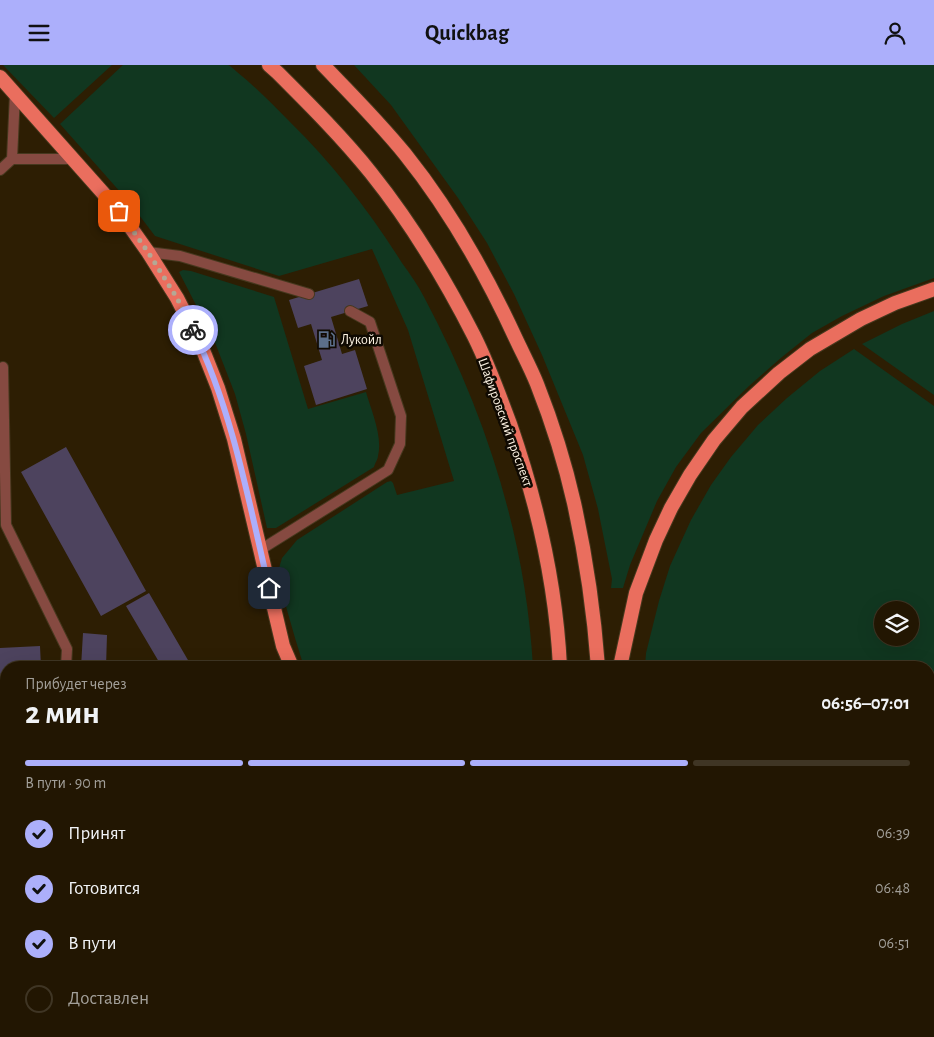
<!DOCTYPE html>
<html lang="ru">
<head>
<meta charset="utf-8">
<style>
	:root { --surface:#221602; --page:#2a1f0c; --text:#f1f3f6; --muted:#a29f99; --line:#3f3524; --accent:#acaffb }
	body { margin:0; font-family:"Alegreya Sans",sans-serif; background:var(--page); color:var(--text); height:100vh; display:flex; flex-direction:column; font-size:19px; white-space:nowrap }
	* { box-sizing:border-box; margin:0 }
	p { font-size:16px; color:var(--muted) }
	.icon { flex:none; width:28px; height:28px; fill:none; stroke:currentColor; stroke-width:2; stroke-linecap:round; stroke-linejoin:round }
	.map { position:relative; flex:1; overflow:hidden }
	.drawer { position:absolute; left:0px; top:596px; width:935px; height:376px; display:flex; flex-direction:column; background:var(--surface); border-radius:20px 20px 0 0; box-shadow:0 5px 20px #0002,0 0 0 1px var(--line) }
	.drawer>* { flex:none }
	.controls { position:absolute; left:874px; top:536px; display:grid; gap:10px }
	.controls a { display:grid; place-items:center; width:45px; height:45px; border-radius:50%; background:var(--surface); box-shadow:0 5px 20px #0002,0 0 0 1px var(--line); font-size:25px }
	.pin { position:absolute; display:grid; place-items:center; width:42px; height:42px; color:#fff; margin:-21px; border-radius:10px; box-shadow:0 2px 8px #0006 }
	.courier { position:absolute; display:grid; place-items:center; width:50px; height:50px; margin:-25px; border:4px solid #acaffb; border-radius:50%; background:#fff; color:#222; box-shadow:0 1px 6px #0007 }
	.overview em { font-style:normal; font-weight:700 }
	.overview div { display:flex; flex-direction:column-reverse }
	.overview { display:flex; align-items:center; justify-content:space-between; height:85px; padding:0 25px }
	h1 { font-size:32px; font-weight:700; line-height:38px }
	.bar { display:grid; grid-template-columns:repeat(4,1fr); gap:8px 5px; align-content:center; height:60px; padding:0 25px }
	.bar i { height:6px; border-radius:4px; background:var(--line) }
	.bar .active { background:var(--accent) }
	.bar p { grid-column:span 4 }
	ol { padding:0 25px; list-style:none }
	li { display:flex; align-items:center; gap:15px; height:55px }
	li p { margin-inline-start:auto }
	li .icon { padding:5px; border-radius:50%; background:var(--accent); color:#111; stroke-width:4 }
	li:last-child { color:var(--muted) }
	li i { width:28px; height:28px; border:2px solid var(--line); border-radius:50% }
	header { display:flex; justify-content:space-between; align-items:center; height:65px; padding:0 25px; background:var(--accent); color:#111; font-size:22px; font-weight:700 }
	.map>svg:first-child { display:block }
</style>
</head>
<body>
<header><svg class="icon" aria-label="menu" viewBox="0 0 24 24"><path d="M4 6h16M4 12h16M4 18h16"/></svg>Quickbag<svg class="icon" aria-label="person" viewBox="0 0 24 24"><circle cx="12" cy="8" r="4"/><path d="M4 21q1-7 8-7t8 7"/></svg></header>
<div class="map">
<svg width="934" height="972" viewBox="0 0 934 972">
	<rect width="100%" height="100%" fill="#2d1e03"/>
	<path fill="#382602" d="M 0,858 L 6,859 L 6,938 L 2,972 L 0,972 Z
		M 664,966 L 683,966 L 716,972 L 664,972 Z"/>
	<path fill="#113720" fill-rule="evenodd" d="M 3,0 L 112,0 L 54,53 Z
		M 123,0 C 149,0 174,0 200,0 C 206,0 222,0 228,0 C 231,1 235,5 237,7 C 256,22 273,40 290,57 C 333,99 370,147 402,198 C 410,209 418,220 424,232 C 485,346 526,473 533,602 L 304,602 L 295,573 L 277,510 L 282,493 L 297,475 L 387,417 L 391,416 L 393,418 L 397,430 L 454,416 L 408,265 L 372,184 L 279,211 L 155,171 L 130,138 L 60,59 Z
		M 354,0 L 934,0 L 934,213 L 884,231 L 842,251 L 812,268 L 782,292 L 749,321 L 701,368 L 676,402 L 657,436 L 630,500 L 623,523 L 611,523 L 612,514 L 598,444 L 583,390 L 542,290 L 514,229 L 487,178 L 458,133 L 391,40 Z
		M 183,205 L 191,206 L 274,232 L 308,344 L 366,327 C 371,345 383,371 378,391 C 378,394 375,398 374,402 L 276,463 L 267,463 L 246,369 L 235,329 L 214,275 L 179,207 Z
		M 934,246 L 934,330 L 862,279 L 902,259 Z
		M 854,284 L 934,341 L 934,693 L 929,701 L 929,602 L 645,602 L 646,588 L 659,536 L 670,501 L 691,455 L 711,420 L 731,392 L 758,360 L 787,333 L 820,306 ZM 882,545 L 910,545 L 910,572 L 882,572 Z
		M 934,841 L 934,940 L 929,934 L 929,853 Z"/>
	<path fill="#4d435e" d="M 359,214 L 368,241 L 331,252 L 342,289 L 355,285 L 367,324 L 316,340 L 304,301 L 322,295 L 311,259 L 298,263 L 289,235 Z
		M 66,382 L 146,526 L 101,551 L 21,407 Z
		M 149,528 L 192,602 L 162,602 L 126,541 Z
		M 83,568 L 107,570 L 106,602 L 81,602 Z
		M 40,581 L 41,602 L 6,602 L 6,629 L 0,630 L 0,583 Z
		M 0,637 L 6,637 L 6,673 L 0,673 Z
		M 239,966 L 285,966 L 283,972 L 242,972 L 238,971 Z"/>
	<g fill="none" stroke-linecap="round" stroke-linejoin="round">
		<defs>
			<path id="service" d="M 15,29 L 12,94 L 72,94
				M 0,105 L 12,94
				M 148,187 L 180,191 L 309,229
				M 3,302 L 6,460 L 67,584 L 66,602
				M 260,485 L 388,405 L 400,379 L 401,351 L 370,257 L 350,246
				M 0,694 L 6,694"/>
			<path id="minor" d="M 929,759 L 934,747
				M 0,811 L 6,812
				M 874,966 L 910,972
				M 129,972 L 130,966"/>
			<path id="primary" d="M 269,0 L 278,8 C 310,40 343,73 371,108 C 411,158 445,214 474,271 C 488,299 499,329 510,359 C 537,437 556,519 560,602
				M 323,0 C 351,29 380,58 405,89 C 450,145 486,209 516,274 C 523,289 531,304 537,319 C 552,357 565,398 574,438 C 586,492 594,547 598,602
				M 0,12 L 119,146 L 148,187 L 177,233 L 201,280 L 218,323 L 234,374 L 283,581 L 292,602
				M 620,602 L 636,528 L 656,475 L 671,443 L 690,410 L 714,375 L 742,342 L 779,308 L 810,284 L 861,254 L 895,238 L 934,224
				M 929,723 L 934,717
				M 553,972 L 553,966
				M 597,972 L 597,966"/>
		</defs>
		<use href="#service" stroke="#46381e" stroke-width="12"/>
		<use href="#minor" stroke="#46381e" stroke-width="16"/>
		<use href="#primary" stroke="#46381e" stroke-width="16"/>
		<use href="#service" stroke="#864a41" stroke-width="10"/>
		<use href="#minor" stroke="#864a41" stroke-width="14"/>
		<use href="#primary" stroke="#ea6e5e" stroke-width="14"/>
	</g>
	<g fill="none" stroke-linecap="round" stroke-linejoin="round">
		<path stroke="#b4a895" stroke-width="5" stroke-dasharray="0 9" d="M 119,146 L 148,187 L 177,233 L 193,265"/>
		<path stroke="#acaffb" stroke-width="6" d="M 193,265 C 232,344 249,437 269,523"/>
	</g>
	<defs>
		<symbol id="fuel-bare" viewBox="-9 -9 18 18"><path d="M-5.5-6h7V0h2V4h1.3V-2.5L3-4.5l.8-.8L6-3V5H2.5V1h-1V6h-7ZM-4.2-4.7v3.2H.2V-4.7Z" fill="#5c6f8a" stroke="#100a02" stroke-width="2.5" paint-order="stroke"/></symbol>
	</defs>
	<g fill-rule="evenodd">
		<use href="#fuel-bare" x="314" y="262" width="25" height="25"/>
	</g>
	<g text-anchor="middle" stroke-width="5" stroke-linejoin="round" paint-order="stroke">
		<g font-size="14" fill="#fdf3e3" stroke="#100a02" text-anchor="start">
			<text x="341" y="279">Лукойл</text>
		</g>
		<g font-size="14" fill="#fdf3e3" stroke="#100a02">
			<text transform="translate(506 357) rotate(70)" y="5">Шафировский проспект</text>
		</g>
	</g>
</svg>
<div class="controls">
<a><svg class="icon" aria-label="layers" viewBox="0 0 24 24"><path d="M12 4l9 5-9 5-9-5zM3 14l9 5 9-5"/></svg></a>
</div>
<div class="pin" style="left:119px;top:146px;background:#ea580c"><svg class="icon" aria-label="bag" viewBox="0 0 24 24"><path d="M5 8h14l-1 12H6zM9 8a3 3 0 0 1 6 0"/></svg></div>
<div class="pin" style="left:269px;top:523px;background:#1f2937"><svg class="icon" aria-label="home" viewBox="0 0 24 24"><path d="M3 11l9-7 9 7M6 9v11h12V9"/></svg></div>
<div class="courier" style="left:193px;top:265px"><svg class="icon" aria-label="bike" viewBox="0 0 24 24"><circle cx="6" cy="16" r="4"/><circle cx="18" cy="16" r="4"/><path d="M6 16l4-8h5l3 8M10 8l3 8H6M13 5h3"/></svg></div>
<section class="drawer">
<div class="overview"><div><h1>2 мин</h1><p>Прибудет через</p></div><em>06:56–07:01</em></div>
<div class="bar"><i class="active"></i><i class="active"></i><i class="active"></i><i></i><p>В пути · 90 m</p></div>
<ol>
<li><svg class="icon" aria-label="check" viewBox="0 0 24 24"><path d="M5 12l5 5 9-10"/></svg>Принят<p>06:39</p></li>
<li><svg class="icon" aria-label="check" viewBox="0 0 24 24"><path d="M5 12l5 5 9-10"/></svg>Готовится<p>06:48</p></li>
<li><svg class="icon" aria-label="check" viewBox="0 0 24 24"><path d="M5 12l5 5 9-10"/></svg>В пути<p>06:51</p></li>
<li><i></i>Доставлен</li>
</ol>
</section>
</div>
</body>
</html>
